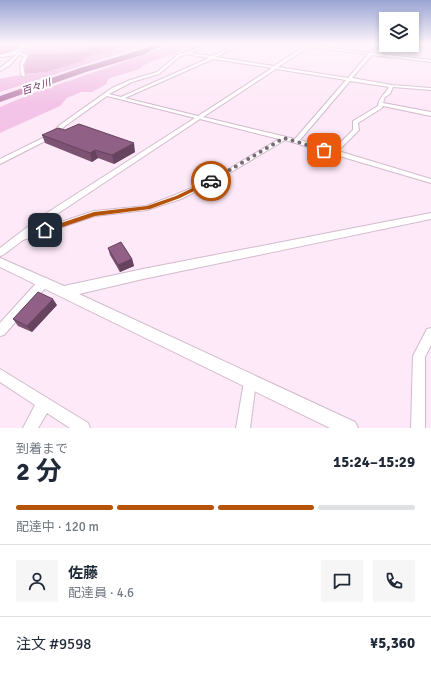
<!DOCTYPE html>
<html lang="ja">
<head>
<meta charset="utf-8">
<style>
	:root { --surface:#fff; --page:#f6f6f7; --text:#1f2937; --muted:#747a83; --line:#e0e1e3; --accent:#b45309 }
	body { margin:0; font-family:Signika,"Noto Sans JP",sans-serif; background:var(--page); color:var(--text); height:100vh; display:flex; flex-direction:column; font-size:15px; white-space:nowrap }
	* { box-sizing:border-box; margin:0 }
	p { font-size:13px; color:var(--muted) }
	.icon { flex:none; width:22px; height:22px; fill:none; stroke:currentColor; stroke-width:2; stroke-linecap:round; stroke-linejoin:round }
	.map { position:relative; height:428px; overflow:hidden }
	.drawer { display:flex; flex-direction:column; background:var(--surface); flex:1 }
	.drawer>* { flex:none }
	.buttons { position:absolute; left:379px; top:12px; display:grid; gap:8px }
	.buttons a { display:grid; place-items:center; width:40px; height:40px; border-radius:0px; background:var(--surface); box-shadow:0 2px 6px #0003; font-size:20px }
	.pin { position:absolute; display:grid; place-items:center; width:34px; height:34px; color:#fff; margin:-17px; border-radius:8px; box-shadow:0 2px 6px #0006 }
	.courier { position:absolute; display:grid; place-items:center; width:40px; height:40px; margin:-20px; border:3px solid #b45309; border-radius:50%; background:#fff; color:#222; box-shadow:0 1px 5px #0007 }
	.head em { font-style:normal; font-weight:700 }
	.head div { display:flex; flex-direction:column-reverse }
	.head { display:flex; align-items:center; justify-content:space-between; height:68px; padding:0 16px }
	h1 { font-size:26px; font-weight:700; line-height:30px }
	.bar { display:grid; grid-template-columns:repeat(4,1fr); gap:6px 4px; align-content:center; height:48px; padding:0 16px }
	.bar i { height:5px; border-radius:3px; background:var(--line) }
	.bar .selected { background:var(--accent) }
	.bar p { grid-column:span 4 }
	.line { display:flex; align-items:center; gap:10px; padding:0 16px; border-top:1px solid var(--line) }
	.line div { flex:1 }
	.round { display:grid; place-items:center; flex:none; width:42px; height:42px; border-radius:0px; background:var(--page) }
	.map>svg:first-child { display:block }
</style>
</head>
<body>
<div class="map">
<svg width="431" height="428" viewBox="0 0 431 428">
	<rect width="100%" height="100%" fill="#fee9f8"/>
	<path fill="#f3c4e7" d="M 35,44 L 96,44 C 83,56 40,54 23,53 Z
		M 122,44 L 149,44 L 0,92 L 0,79 L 14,76 L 46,72 L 83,61 L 87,57 L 113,50 Z
		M 172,44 L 209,44 L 177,52 L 177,54 C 171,54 142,64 140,69 L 110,78 L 106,82 L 108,83 L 92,92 L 81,92 L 67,98 L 60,106 L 0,133 L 0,107 L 36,92 L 159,50 Z"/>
	<path fill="#e1abd3" d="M 0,44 L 23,44 L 19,50 L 0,56 Z
		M 96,44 L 122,44 L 113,50 L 87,57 L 83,61 L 46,72 L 26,74 C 22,67 26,60 30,53 C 47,54 84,55 96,44 Z"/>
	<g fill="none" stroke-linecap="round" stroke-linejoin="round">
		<path fill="#c38fb7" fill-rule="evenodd" d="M 157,44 L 165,44 L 143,55 L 86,72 L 0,102 L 0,96 L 80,68 L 137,51 Z"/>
		<defs>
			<path id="pedestrian" d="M 22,44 L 24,44 L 17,53 L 0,57 L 0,55 L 15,51 Z"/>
			<path id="minor" d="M 24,44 L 26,44 L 21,53 L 28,55 L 23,65 L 25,77 L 22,76 C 19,68 20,63 24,56 L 19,55 L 9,66 L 0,71 L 0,68 L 16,55 L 0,57 L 0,55 L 18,53 Z
				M 210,44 L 213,44 L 190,53 L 212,56 L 241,44 L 244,44 L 216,57 L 274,66 L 305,46 L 292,44 L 308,45 L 312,44 L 311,45 L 370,53 L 378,44 L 380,44 L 373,53 L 431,60 L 431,62 L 372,55 L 352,78 L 392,85 L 431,88 L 431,90 L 393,87 L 390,94 L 385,97 L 383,103 L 431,112 L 431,116 L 383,106 L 382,108 L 358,123 L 359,130 L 338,151 L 431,179 L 431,183 L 285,140 L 216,181 L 181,199 L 147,210 L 95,216 L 23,240 L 3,255 L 0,256 L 0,248 L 39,218 L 195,118 L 107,96 L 65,126 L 53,137 L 2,163 L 0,164 L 0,159 L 49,135 L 61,124 L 112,88 L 130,80 L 157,72 L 177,55 ZM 309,47 L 368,54 L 348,78 L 278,67 ZM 186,54 L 209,58 L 121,97 L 109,94 L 132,82 L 159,74 L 179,57 ZM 213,59 L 272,68 L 198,116 L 125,98 ZM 276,69 L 346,80 L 295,139 L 203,117 ZM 350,81 L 389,87 C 385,95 379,96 378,106 L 353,121 L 353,130 L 333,150 L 300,140 ZM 200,119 L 279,139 L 212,179 L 175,195 L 146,206 L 94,211 L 34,231 L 45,222 Z
				M 44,278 L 48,279 L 49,282 L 48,285 L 4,335 L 0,336 L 0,323 L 40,279 Z
				M 431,328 L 431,345 L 425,357 L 425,428 L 411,428 L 413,356 L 427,329 Z
				M 0,369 L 88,423 L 90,428 L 70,428 L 47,413 L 38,428 L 23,428 L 35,405 L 0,382 Z
				M 250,376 L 255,377 L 256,382 L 250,428 L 236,428 L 244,382 L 245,377 Z"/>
			<path id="tertiary" d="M 431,213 L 431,219 L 143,279 L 79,294 L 355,422 L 358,428 L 330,428 L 0,267 L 0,258 L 64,286 L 143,269 Z"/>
		</defs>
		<use href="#pedestrian" stroke="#d2bacc" stroke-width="2"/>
		<use href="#minor" stroke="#d2bacc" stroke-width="2"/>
		<use href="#tertiary" stroke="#d2bacc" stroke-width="2"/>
		<use href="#pedestrian" fill="#fff" fill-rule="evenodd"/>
		<use href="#minor" fill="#fff" fill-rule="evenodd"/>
		<use href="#tertiary" fill="#fff" fill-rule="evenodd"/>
	</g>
	<path fill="#7d5373" d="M 42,135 L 135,152 L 114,164 L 98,158 L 92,162 L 45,143 Z
		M 108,248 L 132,259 L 134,266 L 120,272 L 110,255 Z
		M 57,305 L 32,332 L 18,326 L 13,319 Z"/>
	<path fill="#66435e" d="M 134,143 L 135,152 L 114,164 L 112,155 Z
		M 95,150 L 98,158 L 92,162 L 90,153 Z
		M 132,259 L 134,266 L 120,272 L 118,265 Z
		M 53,299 L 57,305 L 32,332 L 27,326 Z"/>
	<path fill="#916086" stroke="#66435e" d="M 79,124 L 134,143 L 112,155 L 95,150 L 90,153 L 42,135 L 58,128 L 65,130 Z
		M 121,242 L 132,259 L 118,265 L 108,248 Z
		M 38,292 L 53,299 L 27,326 L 13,319 Z"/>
	<linearGradient id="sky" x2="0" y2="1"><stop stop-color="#99a5d4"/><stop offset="0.42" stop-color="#fff5fc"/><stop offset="1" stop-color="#fff5fc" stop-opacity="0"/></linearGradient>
	<rect width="431" height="104" fill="url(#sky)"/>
	<path fill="#b45309" d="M 209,180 L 214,181 L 180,198 L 150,209 L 95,216 L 45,233 L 42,230 L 43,229 L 94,212 L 147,206 L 176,196 Z"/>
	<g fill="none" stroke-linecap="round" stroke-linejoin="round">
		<path stroke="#786b75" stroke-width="4" stroke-dasharray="0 7.2" d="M 211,181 L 284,138 L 324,150"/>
	</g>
	<g text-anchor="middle" stroke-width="4" stroke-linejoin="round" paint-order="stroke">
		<g font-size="10" font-style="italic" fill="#6f2f63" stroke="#fff">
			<text transform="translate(36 86) rotate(-19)" y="4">百々川</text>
		</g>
	</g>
</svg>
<div class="buttons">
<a><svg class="icon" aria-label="layers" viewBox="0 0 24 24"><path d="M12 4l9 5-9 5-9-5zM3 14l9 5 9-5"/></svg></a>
</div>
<div class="pin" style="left:324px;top:150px;background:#ea580c"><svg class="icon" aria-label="bag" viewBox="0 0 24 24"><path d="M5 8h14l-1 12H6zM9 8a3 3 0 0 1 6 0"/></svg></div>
<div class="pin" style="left:45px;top:230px;background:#1f2937"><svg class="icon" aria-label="home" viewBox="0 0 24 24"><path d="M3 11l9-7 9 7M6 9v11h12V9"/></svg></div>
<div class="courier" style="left:211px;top:181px"><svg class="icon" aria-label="car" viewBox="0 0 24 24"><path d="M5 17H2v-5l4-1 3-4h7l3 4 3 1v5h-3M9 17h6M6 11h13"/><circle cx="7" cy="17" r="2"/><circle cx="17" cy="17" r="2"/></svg></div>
</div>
<section class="drawer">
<div class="head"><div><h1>2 分</h1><p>到着まで</p></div><em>15:24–15:29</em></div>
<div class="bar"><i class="selected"></i><i class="selected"></i><i class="selected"></i><i></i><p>配達中 · 120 m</p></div>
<div class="line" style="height:72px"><a class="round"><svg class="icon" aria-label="person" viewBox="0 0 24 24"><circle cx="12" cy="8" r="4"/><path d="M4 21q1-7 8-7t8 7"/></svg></a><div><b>佐藤</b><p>配達員 · 4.6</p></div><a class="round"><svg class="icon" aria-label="chat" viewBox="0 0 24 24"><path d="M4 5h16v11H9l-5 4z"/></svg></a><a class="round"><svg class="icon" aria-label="phone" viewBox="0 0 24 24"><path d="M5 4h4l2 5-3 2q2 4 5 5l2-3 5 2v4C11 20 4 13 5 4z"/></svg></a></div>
<div class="line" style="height:52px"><div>注文 #9598</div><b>¥5,360</b></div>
</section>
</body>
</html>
